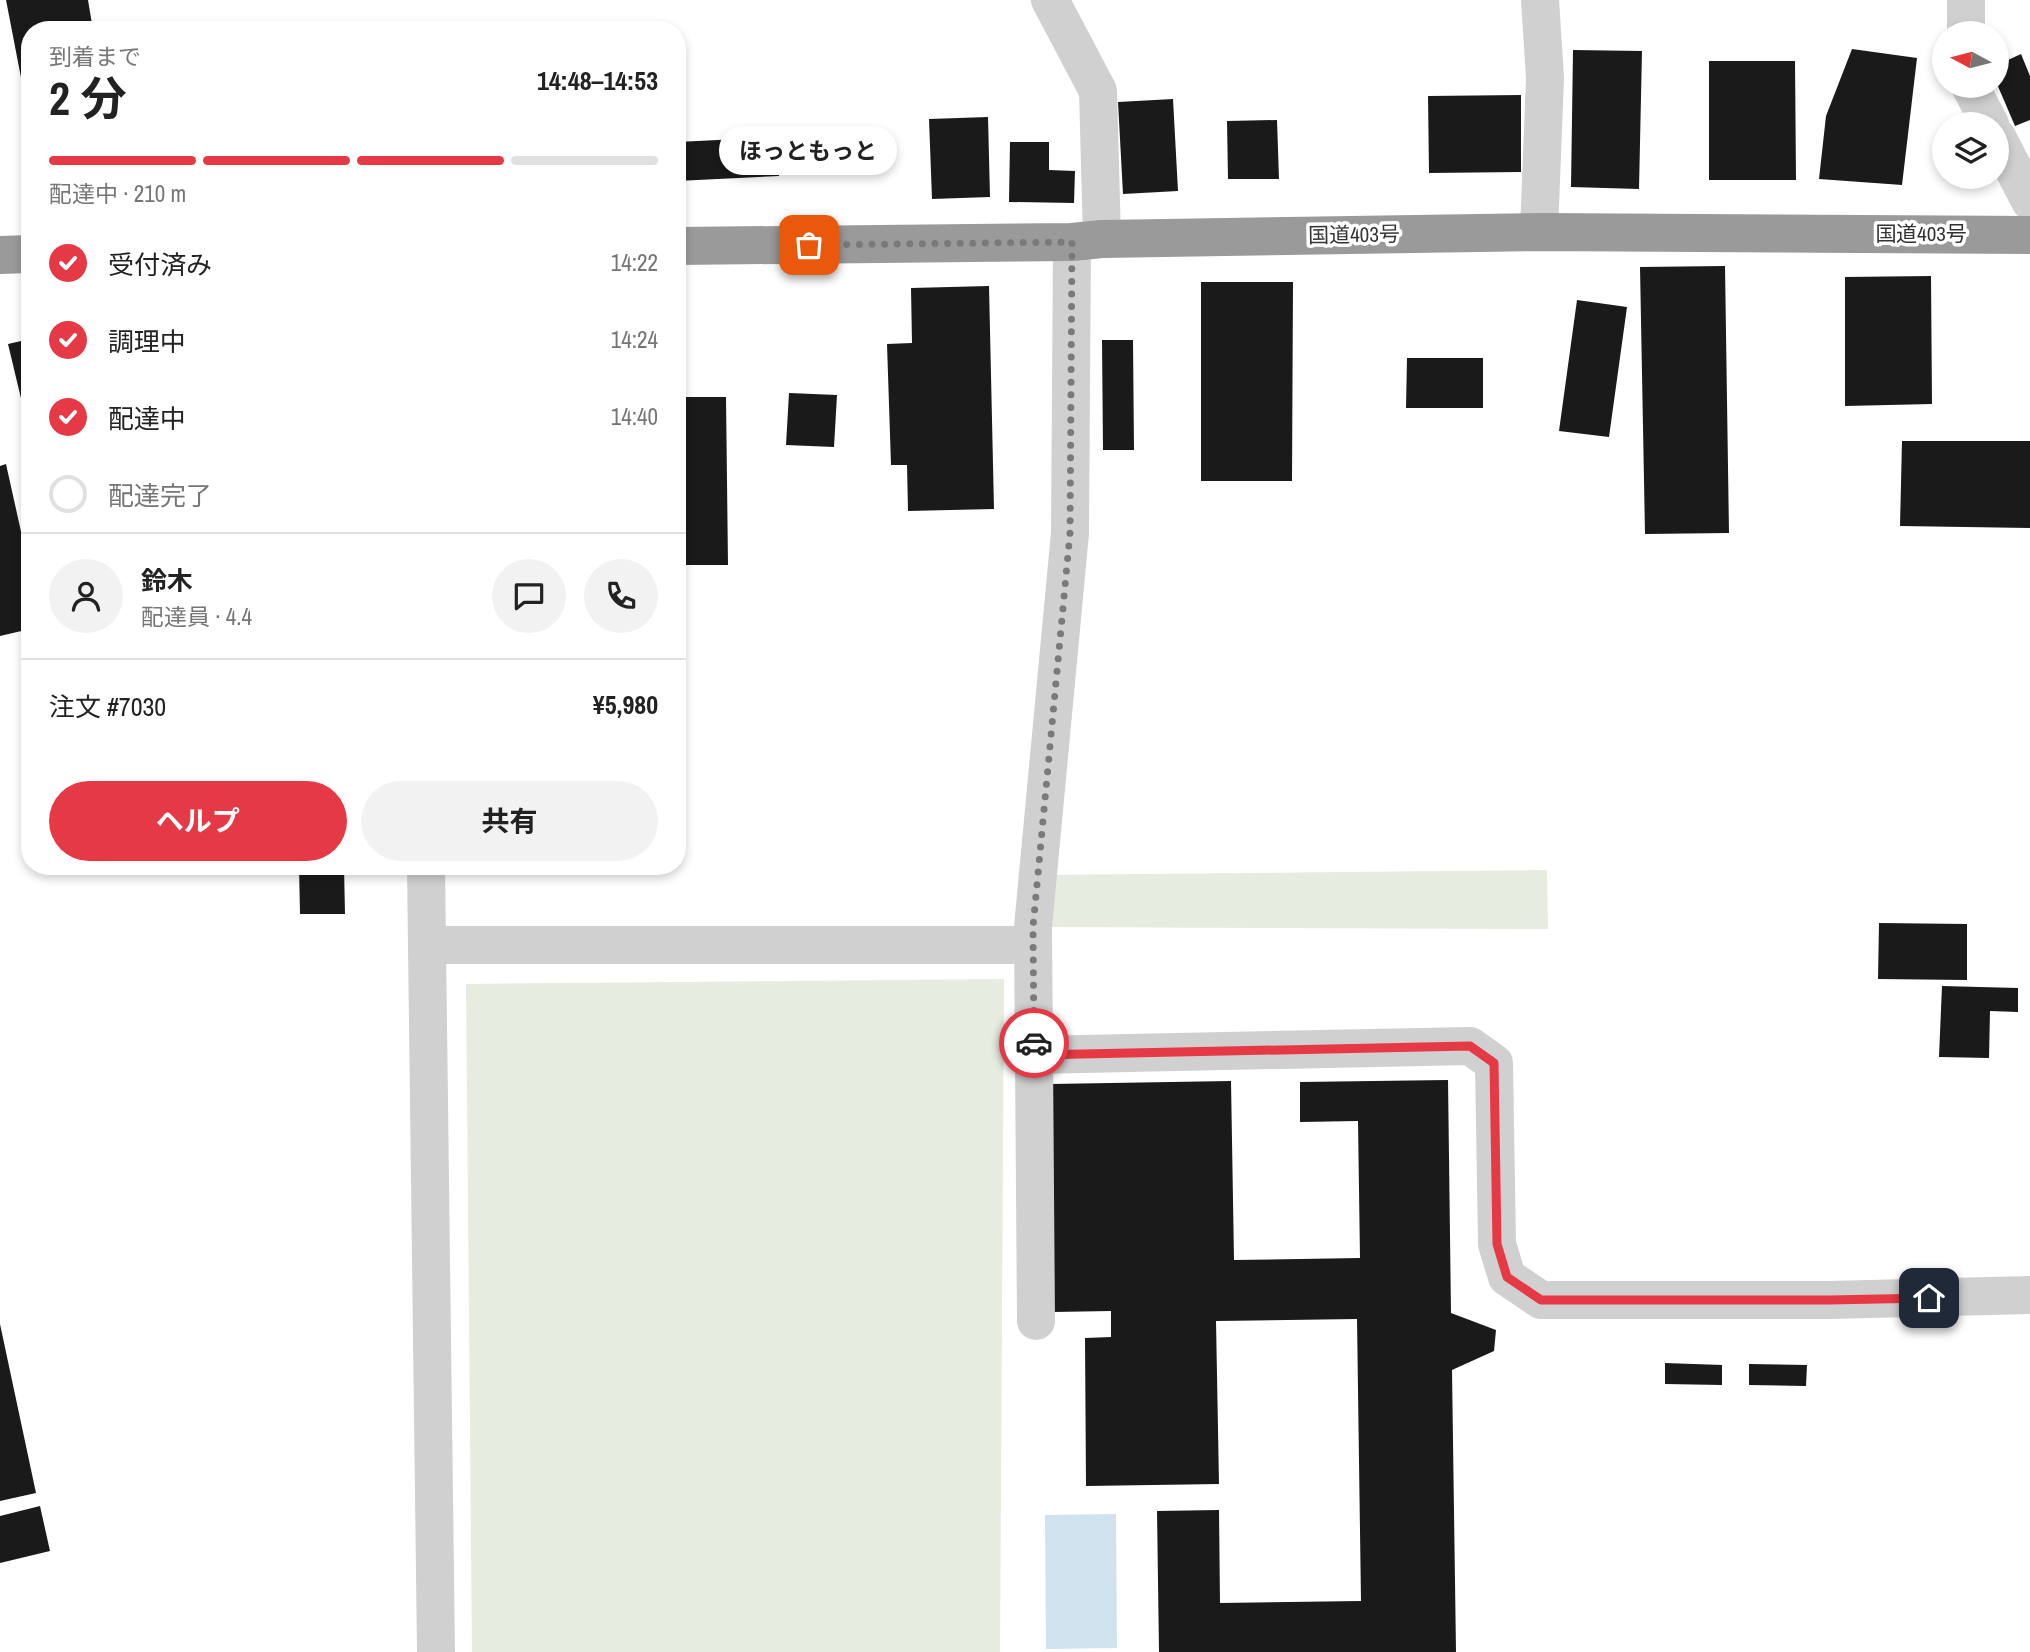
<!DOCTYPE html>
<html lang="ja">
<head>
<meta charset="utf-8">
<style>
	:root { --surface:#fff; --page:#f2f2f2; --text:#222; --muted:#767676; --line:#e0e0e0; --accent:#e63946 }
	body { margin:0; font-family:"Archivo Narrow","Noto Sans JP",sans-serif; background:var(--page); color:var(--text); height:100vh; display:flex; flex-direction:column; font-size:26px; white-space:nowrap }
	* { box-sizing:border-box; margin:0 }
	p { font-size:23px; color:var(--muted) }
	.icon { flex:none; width:38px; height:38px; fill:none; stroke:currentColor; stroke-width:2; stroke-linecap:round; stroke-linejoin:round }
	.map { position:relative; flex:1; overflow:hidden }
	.panel { position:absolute; left:21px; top:21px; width:665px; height:854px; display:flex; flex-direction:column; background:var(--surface); border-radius:28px; box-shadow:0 4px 10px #0003 }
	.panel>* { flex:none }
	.needle { width:46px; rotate:277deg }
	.controls { position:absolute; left:1932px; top:21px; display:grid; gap:14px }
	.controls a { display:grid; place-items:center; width:77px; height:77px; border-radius:50%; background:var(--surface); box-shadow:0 4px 10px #0003; font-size:35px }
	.pin { position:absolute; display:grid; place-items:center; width:60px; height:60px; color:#fff; margin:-30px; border-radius:14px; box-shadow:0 4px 10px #0006 }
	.courier { position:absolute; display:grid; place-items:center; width:70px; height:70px; margin:-35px; border:5px solid #e63946; border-radius:50%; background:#fff; color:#222; box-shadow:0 2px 9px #0007 }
	.bubble { position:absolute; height:49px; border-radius:24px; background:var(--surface); box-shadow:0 4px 10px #0003; font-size:23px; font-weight:700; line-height:49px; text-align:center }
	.headline em { font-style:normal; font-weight:700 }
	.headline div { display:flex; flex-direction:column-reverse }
	.headline { display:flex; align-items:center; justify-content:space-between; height:119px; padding:0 28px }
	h1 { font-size:46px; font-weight:700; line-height:52px }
	.bar { display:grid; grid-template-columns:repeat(4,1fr); gap:10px 7px; align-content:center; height:84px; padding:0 28px }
	.bar i { height:9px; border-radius:5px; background:var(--line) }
	.bar .active { background:var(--accent) }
	.bar p { grid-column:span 4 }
	.line { display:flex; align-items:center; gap:18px; padding:0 28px; border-top:2px solid var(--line) }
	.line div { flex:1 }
	.round { display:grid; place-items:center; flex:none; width:74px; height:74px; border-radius:37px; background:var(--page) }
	ol { padding:0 28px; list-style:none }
	li { display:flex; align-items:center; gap:21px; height:77px }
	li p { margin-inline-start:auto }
	li .icon { padding:7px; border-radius:50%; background:var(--accent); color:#fff; stroke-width:4 }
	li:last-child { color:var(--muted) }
	li i { width:38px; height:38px; border:4px solid var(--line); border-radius:50% }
	.action { display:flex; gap:14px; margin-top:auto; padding:14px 28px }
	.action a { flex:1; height:80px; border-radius:42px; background:var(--accent); color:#fff; font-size:28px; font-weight:700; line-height:80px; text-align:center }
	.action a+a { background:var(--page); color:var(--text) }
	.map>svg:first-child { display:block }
</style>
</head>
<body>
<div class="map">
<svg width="2030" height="1652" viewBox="0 0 2030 1652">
	<rect width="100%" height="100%" fill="#fff"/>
	<path fill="#e6ecdf" d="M 1547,870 L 1548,929 L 1033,927 L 1037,875 Z
		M 1004,979 L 1000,1652 L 472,1652 L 466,984 Z"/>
	<path fill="#cfe2ee" d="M 1116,1514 L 1117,1648 L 1046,1649 L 1045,1515 Z"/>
	<path fill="#1a1a1a" d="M 6,0 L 88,0 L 93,30 L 30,30 L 30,124 Z
		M 1852,49 L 1917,58 L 1902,185 L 1819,179 L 1826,116 Z
		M 1573,50 L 1642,51 L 1639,189 L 1571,187 Z
		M 2021,54 L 2030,76 L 2030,120 L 2015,126 L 1997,84 L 1997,65 Z
		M 1709,61 L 1795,61 L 1796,180 L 1709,180 Z
		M 1521,95 L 1521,172 L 1429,173 L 1428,96 Z
		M 1173,99 L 1178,191 L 1123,194 L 1118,102 Z
		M 988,117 L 990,197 L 932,199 L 929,119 Z
		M 1277,120 L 1279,179 L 1228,179 L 1227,121 Z
		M 777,137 L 779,176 L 677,181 L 677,142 Z
		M 1010,142 L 1049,142 L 1049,170 L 1075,171 L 1074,203 L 1009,202 Z
		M 1725,266 L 1729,533 L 1645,534 L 1640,267 Z
		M 1931,276 L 1932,404 L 1845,406 L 1845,277 Z
		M 1201,282 L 1293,282 L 1292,481 L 1201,481 Z
		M 989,286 L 994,509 L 908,511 L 907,465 L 891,465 L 887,344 L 912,343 L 911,288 Z
		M 1577,300 L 1627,307 L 1609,437 L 1559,431 Z
		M 30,339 L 30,414 L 25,415 L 8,344 Z
		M 1102,340 L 1133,340 L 1134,450 L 1103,450 Z
		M 1407,358 L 1483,358 L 1483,408 L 1406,408 Z
		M 789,393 L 837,395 L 834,447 L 786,445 Z
		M 677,397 L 726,397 L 728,565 L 677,565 Z
		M 1902,441 L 2030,441 L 2030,528 L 1900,526 Z
		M 6,464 L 22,536 L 30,534 L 30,629 L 0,636 L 0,466 Z
		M 299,866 L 344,866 L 345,914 L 300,914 Z
		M 1879,923 L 1967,924 L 1967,980 L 1878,979 Z
		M 1942,986 L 2018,988 L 2018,1012 L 1990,1011 L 1989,1058 L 1939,1057 Z
		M 1448,1080 L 1451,1313 L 1496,1330 L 1494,1351 L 1452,1370 L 1456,1652 L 1159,1652 L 1157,1511 L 1219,1510 L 1220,1603 L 1361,1601 L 1357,1319 L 1216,1321 L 1219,1484 L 1086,1486 L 1085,1338 L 1111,1337 L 1111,1311 L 1053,1312 L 1050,1084 L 1231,1081 L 1234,1260 L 1360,1258 L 1358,1121 L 1300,1122 L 1300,1082 Z
		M 0,1324 L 36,1493 L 0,1501 Z
		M 1665,1363 L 1722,1365 L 1722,1385 L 1665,1384 Z
		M 1749,1364 L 1807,1365 L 1806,1386 L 1749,1385 Z
		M 40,1506 L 50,1551 L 0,1563 L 0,1516 Z"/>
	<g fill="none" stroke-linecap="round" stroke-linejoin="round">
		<path stroke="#d0d0d0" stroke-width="38" d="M 1050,0 L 1098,91 L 1102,239
			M 1966,33 L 1966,0
			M 1970,86 L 1990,124
			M 1997,137 L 2030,201
			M 1539,232 L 1545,78 L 1540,0
			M 426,866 L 427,945
			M 1034,1055 L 1470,1046 L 1494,1063 L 1497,1244 L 1507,1277 L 1541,1300 L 1829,1300 L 2030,1295
			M 1036,1321 L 1033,927 L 1070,533 L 1072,242
			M 436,1652 L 427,945 L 1032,945"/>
		<path stroke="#9a9a9a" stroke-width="38" d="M 677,246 L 1072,242 L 1102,239 L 1539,232 L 2030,235
			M 0,255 L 30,254"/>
	</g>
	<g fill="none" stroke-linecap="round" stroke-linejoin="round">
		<path stroke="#7a7a7a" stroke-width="7" stroke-dasharray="0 12.6" d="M 809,245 L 1072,242 L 1070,533 L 1033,927 L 1034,1043"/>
		<path stroke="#e63946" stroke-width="9" d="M 1034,1043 L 1034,1055 L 1470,1046 L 1494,1063 L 1497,1244 L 1507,1277 L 1541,1300 L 1829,1300 L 1929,1298"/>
	</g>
	<g text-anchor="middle" stroke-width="7" stroke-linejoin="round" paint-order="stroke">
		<g font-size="21" fill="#333" stroke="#fff">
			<text x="1921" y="241">国道403号</text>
			<text transform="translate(1354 235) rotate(-1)" y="7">国道403号</text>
		</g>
	</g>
</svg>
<div class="controls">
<a><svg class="needle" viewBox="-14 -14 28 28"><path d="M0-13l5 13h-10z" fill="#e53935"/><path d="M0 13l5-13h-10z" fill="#767676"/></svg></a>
<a><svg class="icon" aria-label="layers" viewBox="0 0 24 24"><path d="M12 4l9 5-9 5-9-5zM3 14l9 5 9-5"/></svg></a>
</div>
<div class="pin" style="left:809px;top:245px;background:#ea580c"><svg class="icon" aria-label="bag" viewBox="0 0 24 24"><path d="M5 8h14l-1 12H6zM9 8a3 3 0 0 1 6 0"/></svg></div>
<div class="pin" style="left:1929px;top:1298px;background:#1f2937"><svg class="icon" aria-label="home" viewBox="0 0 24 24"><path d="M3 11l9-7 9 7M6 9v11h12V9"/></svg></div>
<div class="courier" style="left:1034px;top:1043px"><svg class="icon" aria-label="car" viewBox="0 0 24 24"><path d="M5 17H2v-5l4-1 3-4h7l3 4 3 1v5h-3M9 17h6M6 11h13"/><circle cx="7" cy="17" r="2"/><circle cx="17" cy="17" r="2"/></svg></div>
<div class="bubble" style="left:719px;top:126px;width:178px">ほっともっと</div>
<section class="panel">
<div class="headline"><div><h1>2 分</h1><p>到着まで</p></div><em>14:48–14:53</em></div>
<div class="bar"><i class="active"></i><i class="active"></i><i class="active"></i><i></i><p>配達中 · 210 m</p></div>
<ol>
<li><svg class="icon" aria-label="check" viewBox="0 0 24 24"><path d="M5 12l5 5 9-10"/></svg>受付済み<p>14:22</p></li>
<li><svg class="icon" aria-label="check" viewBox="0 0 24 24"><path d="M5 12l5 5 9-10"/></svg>調理中<p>14:24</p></li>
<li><svg class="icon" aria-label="check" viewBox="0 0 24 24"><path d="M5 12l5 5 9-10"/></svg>配達中<p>14:40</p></li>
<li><i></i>配達完了</li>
</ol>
<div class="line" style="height:126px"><a class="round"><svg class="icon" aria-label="person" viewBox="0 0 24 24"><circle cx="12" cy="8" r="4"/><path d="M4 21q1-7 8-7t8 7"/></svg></a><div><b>鈴木</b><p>配達員 · 4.4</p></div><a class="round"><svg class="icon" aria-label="chat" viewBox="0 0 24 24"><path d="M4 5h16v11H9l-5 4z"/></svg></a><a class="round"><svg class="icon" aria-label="phone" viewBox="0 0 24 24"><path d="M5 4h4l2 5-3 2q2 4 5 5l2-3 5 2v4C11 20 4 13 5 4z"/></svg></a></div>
<div class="line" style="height:91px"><div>注文 #7030</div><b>¥5,980</b></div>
<div class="action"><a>ヘルプ</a><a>共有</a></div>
</section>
</div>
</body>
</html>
